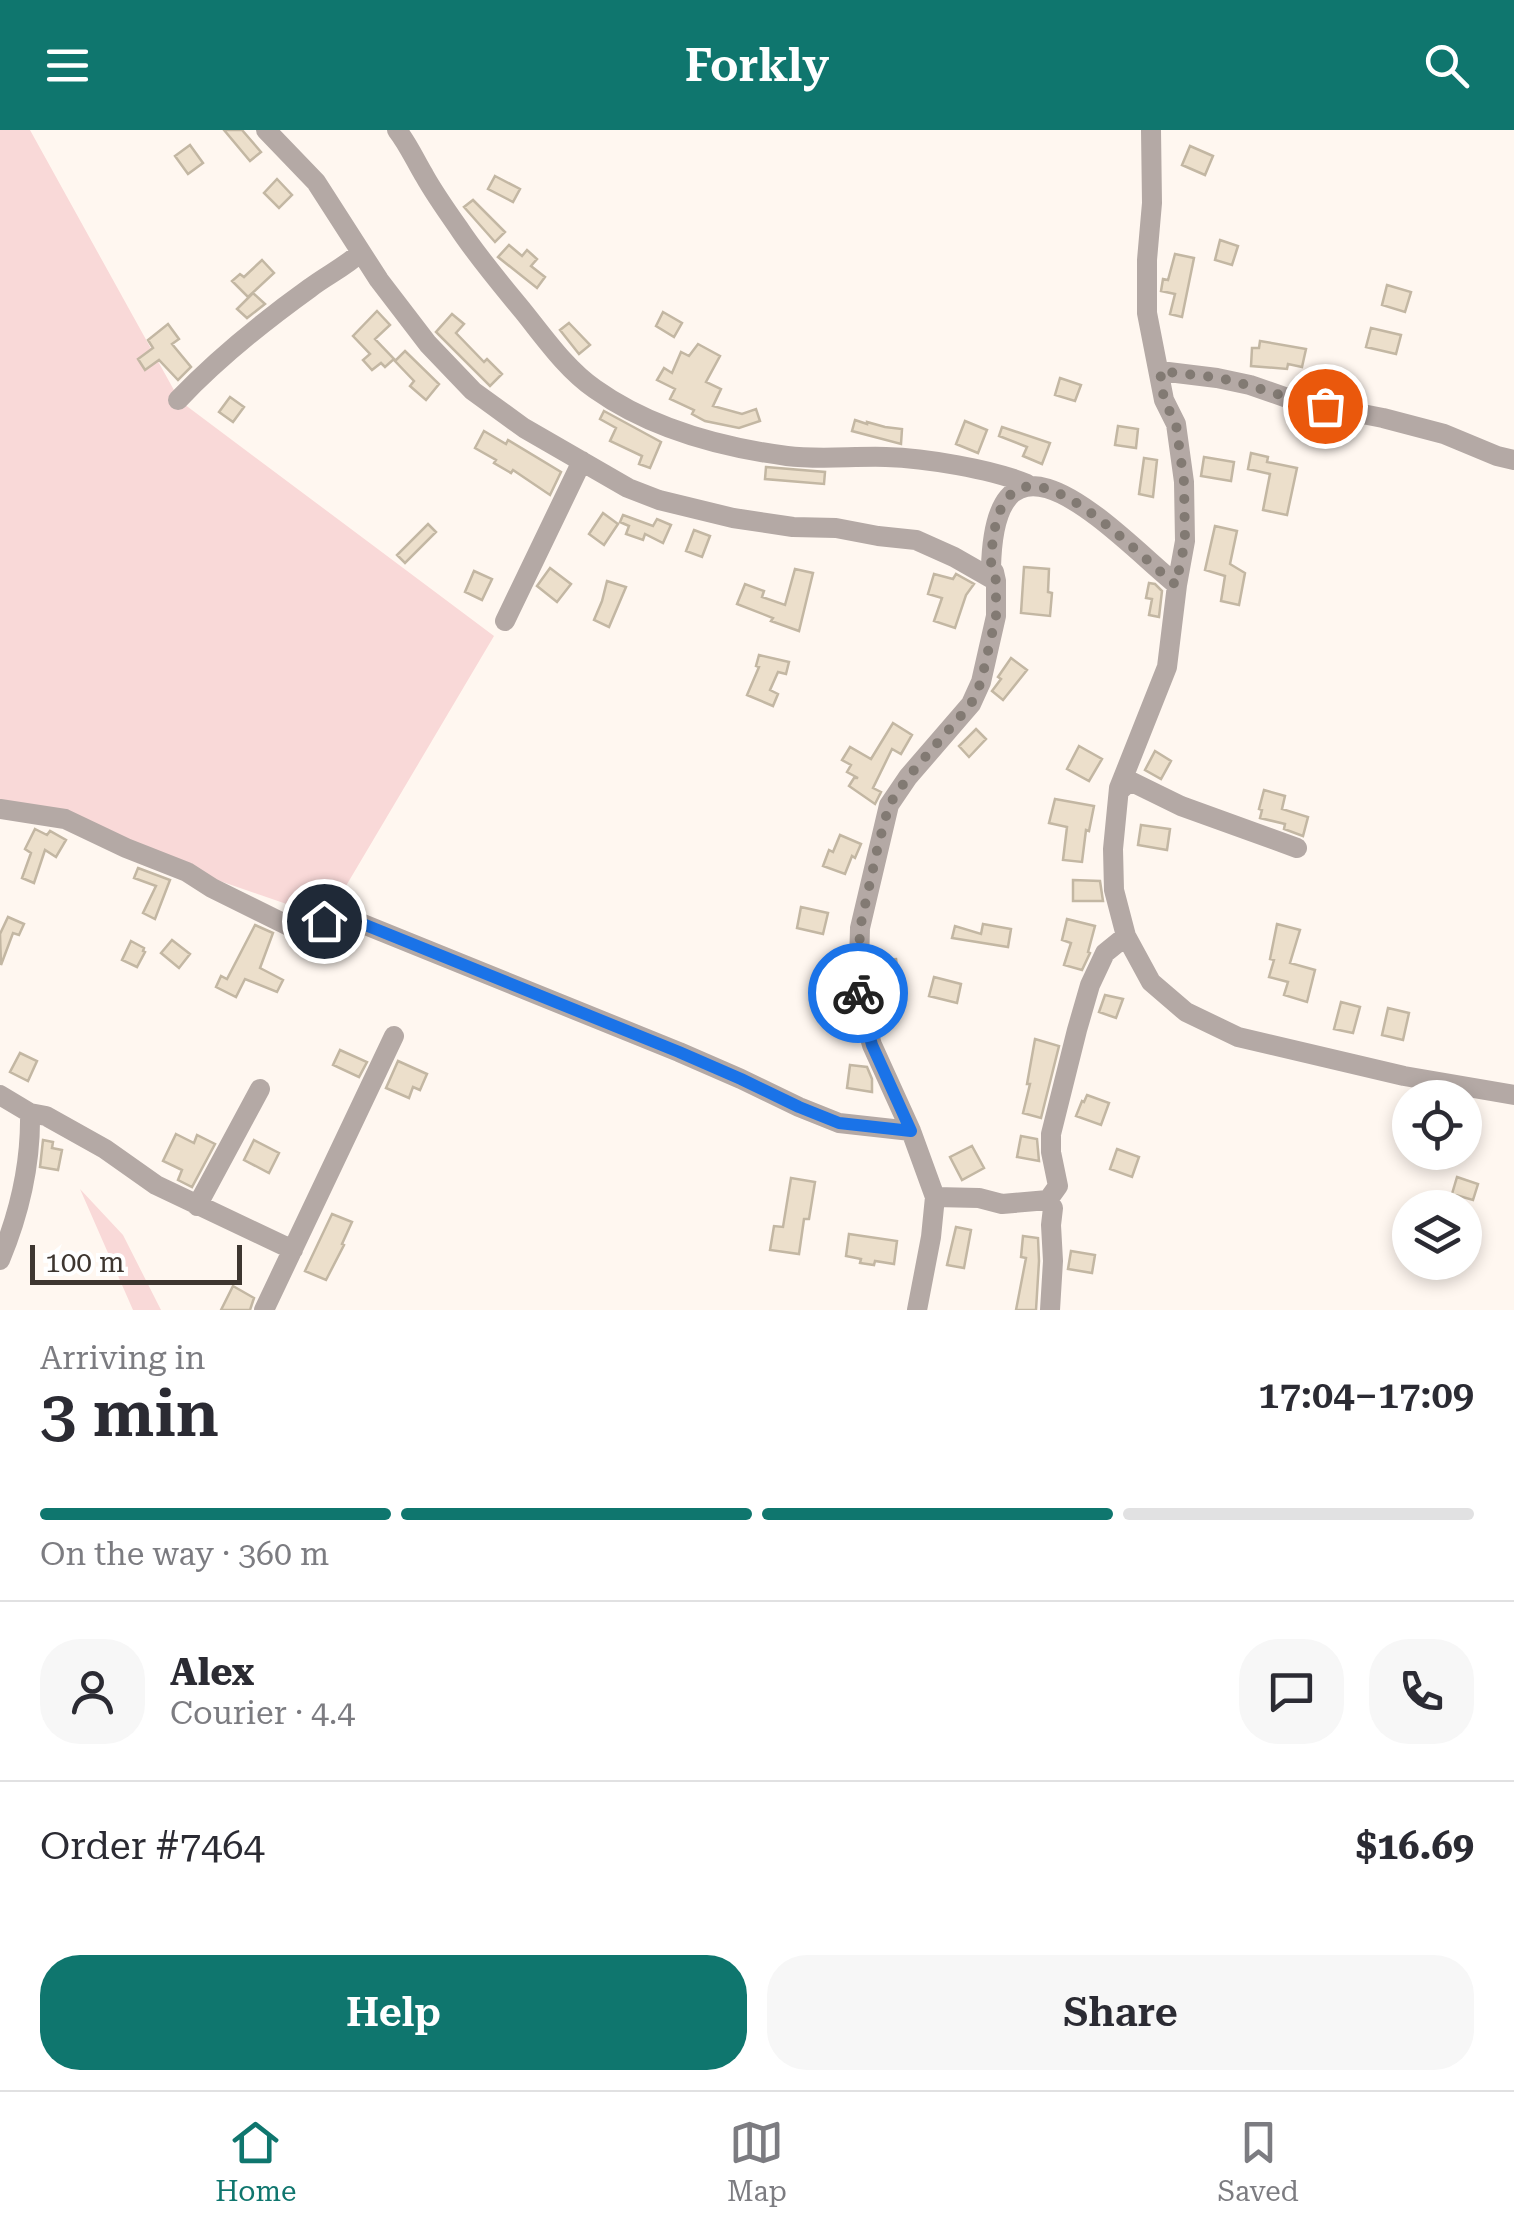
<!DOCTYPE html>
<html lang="en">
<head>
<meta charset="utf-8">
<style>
	:root { --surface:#fff; --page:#f7f7f7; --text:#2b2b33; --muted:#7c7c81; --line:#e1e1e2; --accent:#0f766e }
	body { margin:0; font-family:"Roboto Serif",serif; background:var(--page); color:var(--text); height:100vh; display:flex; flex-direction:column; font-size:38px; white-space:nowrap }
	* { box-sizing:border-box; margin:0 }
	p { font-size:32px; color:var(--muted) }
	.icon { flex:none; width:55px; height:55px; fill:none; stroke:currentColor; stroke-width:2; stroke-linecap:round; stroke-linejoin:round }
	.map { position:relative; height:1180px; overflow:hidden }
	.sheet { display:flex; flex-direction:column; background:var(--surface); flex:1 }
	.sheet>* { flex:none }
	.tools { position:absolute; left:1392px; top:950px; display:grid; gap:20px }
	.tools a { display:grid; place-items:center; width:90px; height:90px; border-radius:50%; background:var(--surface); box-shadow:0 5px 15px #0003; font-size:50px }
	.scale { position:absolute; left:30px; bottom:25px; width:212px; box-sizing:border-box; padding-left:10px; border:5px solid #3e3630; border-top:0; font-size:28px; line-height:35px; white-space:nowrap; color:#3e3630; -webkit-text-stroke:8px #fff; paint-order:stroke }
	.pin { position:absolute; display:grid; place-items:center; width:85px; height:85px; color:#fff; margin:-42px; border:5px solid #fff; border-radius:50%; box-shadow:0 2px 10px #0007 }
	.courier { position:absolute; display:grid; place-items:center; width:100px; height:100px; margin:-50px; border:8px solid #1a73e8; border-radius:50%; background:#fff; color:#222; box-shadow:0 2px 12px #0007 }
	.overview em { font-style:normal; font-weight:600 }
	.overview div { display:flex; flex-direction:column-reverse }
	.overview { display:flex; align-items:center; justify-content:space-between; height:170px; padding:0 40px }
	h1 { font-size:65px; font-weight:600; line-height:75px }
	.bar { display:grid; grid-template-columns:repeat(4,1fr); gap:15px 10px; align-content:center; height:120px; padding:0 40px }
	.bar i { height:12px; border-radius:8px; background:var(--line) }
	.bar .selected { background:var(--accent) }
	.bar p { grid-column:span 4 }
	.line { display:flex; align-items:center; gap:25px; padding:0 40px; border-top:2px solid var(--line) }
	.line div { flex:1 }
	.round { display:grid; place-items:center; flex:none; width:105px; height:105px; border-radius:40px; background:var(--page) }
	.action { display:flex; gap:20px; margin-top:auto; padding:20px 40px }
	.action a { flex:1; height:115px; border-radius:40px; background:var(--accent); color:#fff; font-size:40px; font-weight:600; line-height:115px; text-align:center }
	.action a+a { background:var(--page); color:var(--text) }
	header { display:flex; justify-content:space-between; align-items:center; height:130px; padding:0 40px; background:var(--accent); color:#fff; font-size:45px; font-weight:600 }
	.dock { display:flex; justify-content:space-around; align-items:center; height:140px; border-top:2px solid var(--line); background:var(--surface); font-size:28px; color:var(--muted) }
	.dock a { display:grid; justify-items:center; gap:5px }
	.dock .selected { color:var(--accent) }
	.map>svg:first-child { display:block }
</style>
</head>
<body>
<header><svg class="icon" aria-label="menu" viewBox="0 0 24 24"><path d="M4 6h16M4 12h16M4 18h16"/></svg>Forkly<svg class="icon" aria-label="search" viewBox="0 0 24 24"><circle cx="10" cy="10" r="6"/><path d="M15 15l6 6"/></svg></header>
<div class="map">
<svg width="1514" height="1180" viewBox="0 0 1514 1180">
	<rect width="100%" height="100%" fill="#fff7f0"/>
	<path fill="#f9d9d8" d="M 0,0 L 30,0 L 180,271 L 494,506 L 327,788 L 0,675 Z
		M 80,1059 L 123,1105 L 161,1180 L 133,1180 Z"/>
	<path fill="#ecdfcb" stroke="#c3b7a3" stroke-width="2.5" d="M 224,0 L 242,0 L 261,22 L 250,31 Z
		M 190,15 L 203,33 L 188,44 L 175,26 Z
		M 1190,16 L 1213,26 L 1205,45 L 1182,35 Z
		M 495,46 L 520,59 L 513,72 L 488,59 Z
		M 277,49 L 292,65 L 279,78 L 264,63 Z
		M 473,70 L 505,102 L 495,112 L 464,77 Z
		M 1220,110 L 1238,116 L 1232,135 L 1215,130 Z
		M 509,115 L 522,126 L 527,120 L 537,129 L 531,136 L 545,147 L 537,158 L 498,127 Z
		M 1175,124 L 1194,128 L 1182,187 L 1170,184 L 1175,164 L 1161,161 L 1163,149 L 1168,150 Z
		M 262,130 L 274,143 L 248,167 L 232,151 L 240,144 L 244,147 Z
		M 1387,155 L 1411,162 L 1405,182 L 1382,175 Z
		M 253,163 L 265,174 L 247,188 L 237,179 Z
		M 377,181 L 390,195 L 375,209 L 394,229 L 385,237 L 381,233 L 372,240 L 363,230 L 370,224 L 353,206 Z
		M 663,182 L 682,193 L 674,207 L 656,196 Z
		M 452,184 L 464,194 L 456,203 L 484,232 L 487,229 L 502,244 L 490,256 L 436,202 Z
		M 569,193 L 590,215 L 579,224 L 560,200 Z
		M 168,194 L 179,209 L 172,214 L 191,237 L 178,250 L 159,230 L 145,240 L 138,229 L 153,218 L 148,210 Z
		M 1371,198 L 1401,205 L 1396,224 L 1366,217 Z
		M 1260,211 L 1306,219 L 1302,237 L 1288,234 L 1287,239 L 1251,236 L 1252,218 L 1259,218 Z
		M 698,214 L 720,226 L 706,252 L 721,259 L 713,276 L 742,284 L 756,279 L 760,291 L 739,298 L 705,291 L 692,284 L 694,280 L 670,269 L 675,259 L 657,250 L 664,238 L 672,243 L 681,222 L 689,226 Z
		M 405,221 L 439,254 L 426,270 L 410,256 L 414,251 L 395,231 Z
		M 1060,248 L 1081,255 L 1075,271 L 1055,265 Z
		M 230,267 L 244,277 L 233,292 L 219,282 Z
		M 604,281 L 661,312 L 650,338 L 639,334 L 642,326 L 610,311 L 616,298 L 600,289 Z
		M 855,290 L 867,294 L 867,292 L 885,297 L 902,299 L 901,314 L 852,301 Z
		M 965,291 L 987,300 L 978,323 L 956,314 Z
		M 1118,296 L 1138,299 L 1136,318 L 1115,315 Z
		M 1002,297 L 1050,313 L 1042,334 L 1023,326 L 1027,317 L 999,306 Z
		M 484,301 L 506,314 L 508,310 L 561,342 L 550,365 L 513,340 L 511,343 L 494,333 L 496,330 L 475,318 Z
		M 1251,323 L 1268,327 L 1267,332 L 1297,338 L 1287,385 L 1263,380 L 1270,344 L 1248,339 Z
		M 1204,327 L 1234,332 L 1231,351 L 1201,346 Z
		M 1144,328 L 1157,330 L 1153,367 L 1139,364 Z
		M 766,337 L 825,342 L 824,354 L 765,349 Z
		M 603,383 L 618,394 L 604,415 L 589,404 Z
		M 623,385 L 653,396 L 657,389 L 671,395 L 663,413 L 645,404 L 643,410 L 626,404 L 629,396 L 620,392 Z
		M 428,394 L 436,402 L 405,433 L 397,425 Z
		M 1215,396 L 1237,401 L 1230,434 L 1245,443 L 1239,475 L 1221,471 L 1225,446 L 1205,440 Z
		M 694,400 L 710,406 L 702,427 L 686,421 Z
		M 1024,437 L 1049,439 L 1048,462 L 1052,463 L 1050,486 L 1021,483 Z
		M 550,438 L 571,454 L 557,472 L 537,456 Z
		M 795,439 L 813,443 L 799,501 L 771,491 L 773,488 L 737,474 L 745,454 L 764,461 L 762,467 L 785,475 Z
		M 474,441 L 492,449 L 482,470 L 465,462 Z
		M 934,444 L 953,449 L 956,444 L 974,454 L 966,465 L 955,498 L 934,491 L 942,468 L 928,464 Z
		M 607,451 L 626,457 L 609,497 L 594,490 L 602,471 Z
		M 1149,453 L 1155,454 L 1162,461 L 1159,487 L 1149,485 L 1152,469 L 1146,468 Z
		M 759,525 L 789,532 L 786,544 L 778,542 L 770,560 L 778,564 L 773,576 L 747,565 L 759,537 L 756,536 Z
		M 1011,528 L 1027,540 L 1003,570 L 992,561 L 1001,549 L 998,547 Z
		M 893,593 L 912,605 L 901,624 L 892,619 L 873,658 L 881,662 L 875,674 L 849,656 L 854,648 L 858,648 L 847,642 L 851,635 L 842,630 L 850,617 L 871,629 Z
		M 976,599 L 986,609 L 969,627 L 959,616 Z
		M 1079,616 L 1102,629 L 1089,651 L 1067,639 Z
		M 1155,621 L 1171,631 L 1161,649 L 1145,640 Z
		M 1264,660 L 1285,666 L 1282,679 L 1308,687 L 1303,706 L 1284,699 L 1285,694 L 1260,688 L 1262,680 L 1259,679 Z
		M 1055,669 L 1094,676 L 1089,701 L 1086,700 L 1082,732 L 1063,730 L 1067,697 L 1049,693 Z
		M 1141,695 L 1170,699 L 1167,720 L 1138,715 Z
		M 35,699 L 47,705 L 50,701 L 66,710 L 56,727 L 45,720 L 34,753 L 22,748 L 31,723 L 25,719 Z
		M 840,705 L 861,714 L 855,728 L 852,726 L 845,744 L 823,736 L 829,720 L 833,722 Z
		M 138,738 L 170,750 L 155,789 L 143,783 L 156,756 L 134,748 Z
		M 1073,750 L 1100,751 L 1103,771 L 1073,771 Z
		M 801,777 L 828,783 L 823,804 L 797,798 Z
		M 8,787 L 24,794 L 19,805 L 13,803 L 1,835 L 0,804 Z
		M 1067,789 L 1095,796 L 1088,822 L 1090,823 L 1082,840 L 1064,835 L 1071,813 L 1062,810 Z
		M 983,794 L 1011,799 L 1008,817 L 952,808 L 955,796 L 981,804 Z
		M 1277,794 L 1300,800 L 1290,833 L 1315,840 L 1307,872 L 1284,865 L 1288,852 L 1269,847 L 1274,830 L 1270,829 Z
		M 255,795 L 273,803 L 260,838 L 283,850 L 277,862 L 245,849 L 236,867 L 216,857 L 221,846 L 227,849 Z
		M 172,810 L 190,824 L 179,838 L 161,823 Z
		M 131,811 L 144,818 L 143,821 L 145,822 L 137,837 L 122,830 Z
		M 896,829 L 899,852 L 873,855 L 873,831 Z
		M 934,847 L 961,854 L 957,873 L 929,866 Z
		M 821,859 L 841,861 L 839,881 L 819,879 Z
		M 1105,865 L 1123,869 L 1116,888 L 1099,882 Z
		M 1341,872 L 1360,877 L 1353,903 L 1334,899 Z
		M 1388,878 L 1409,883 L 1403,910 L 1382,905 Z
		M 1035,909 L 1059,916 L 1041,988 L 1023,983 L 1030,954 L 1027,954 Z
		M 340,920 L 367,932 L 359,947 L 333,935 Z
		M 20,923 L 37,931 L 28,951 L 10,942 Z
		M 398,931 L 427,944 L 420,960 L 413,957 L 409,968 L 386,958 Z
		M 850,935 L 867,937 L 872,949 L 872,962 L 847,958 Z
		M 1087,965 L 1109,973 L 1101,995 L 1076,986 L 1082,971 L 1084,972 Z
		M 176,1004 L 194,1013 L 197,1005 L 215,1014 L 192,1057 L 178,1050 L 182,1040 L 163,1031 Z
		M 1021,1006 L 1037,1009 L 1039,1031 L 1017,1027 Z
		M 43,1010 L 53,1012 L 52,1018 L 62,1020 L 58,1040 L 40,1037 Z
		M 254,1010 L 279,1023 L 269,1043 L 244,1030 Z
		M 972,1016 L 984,1038 L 962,1050 L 950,1027 Z
		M 1117,1019 L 1139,1027 L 1132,1047 L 1110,1039 Z
		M 1457,1047 L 1478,1054 L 1473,1070 L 1452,1064 Z
		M 791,1048 L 815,1052 L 809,1089 L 804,1089 L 799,1124 L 770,1120 L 774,1096 L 783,1097 Z
		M 332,1084 L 352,1092 L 342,1114 L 344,1115 L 326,1150 L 305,1141 Z
		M 956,1097 L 971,1100 L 964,1138 L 947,1135 Z
		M 849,1104 L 897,1111 L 894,1134 L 875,1131 L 874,1135 L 860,1133 L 861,1129 L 846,1126 Z
		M 1023,1106 L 1038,1108 L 1039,1131 L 1036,1180 L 1016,1180 L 1026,1128 L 1021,1127 Z
		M 1071,1121 L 1095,1125 L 1092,1143 L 1068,1139 Z
		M 233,1156 L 254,1168 L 250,1180 L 221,1180 Z"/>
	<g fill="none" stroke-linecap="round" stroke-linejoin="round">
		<path stroke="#b4a9a5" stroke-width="20" d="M 266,0 L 316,52 L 379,150 L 428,214 L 473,261 L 524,298 L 628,358 L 659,370 L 733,388 L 793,397 L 836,398 L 878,406 L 916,410 L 954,427 L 996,451
			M 397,0 C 408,14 415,30 424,45 C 434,63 446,80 458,97 C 477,126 500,153 523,181 C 544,207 566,239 595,259 C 651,299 719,317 787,326 C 819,330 853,326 886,327 C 924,328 992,339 1027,354
			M 1151,0 L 1152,73 L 1147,130 L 1147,183 L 1164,270 L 1176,294 L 1184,352 L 1185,411 L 1177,455 L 1167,537 L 1119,658 L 1113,719 L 1114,760 L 1126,806 L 1151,852 L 1186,882 L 1238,907 L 1404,946 L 1514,965
			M 1160,241 L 1217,248 L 1250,255 L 1296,271 L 1383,288 L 1444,304 L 1497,326 L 1514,330
			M 178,270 C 216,230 264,191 310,158 C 327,145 345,137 361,122
			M 505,491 L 582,331
			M 1119,661 L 1130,651 L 1181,676 L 1297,718
			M 0,679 L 65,689 L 126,718 L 187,742 L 212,758 L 301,802 L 324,791 L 347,791 L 363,794 L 679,922 L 741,949 L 799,977 L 839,993 L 911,1001
			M 0,965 L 30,983 L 46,986 L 105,1019 L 156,1055 L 293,1120
			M 935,1067 L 979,1068 L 1002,1074 L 1048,1070 L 1053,1078 L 1051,1095 L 1053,1131 L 1050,1180
			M 1048,1070 L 1058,1056 L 1051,1022 L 1051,1004 L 1077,900 L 1090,855 L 1105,823 L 1126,806
			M 197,1076 L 260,959
			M 0,1130 C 20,1082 31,1035 30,983
			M 264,1180 L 394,906
			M 917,1180 L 931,1107 L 935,1067 L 911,1001 L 872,915 L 858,866 L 860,798 L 889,675 L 908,647 L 971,574 L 981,552 L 996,486 L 996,451 L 994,442 L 991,438 C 995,268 1119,408 1177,455"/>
	</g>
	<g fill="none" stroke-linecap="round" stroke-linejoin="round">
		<path stroke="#827a73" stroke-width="10" stroke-dasharray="0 18" d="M 858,863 L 860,798 L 878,716 L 889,675 L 908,647 L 971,574 L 981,552 L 996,486 L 996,451 L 994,442 L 991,438 C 994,268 1119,409 1176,455 L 1185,411 L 1184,352 L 1176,294 L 1164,270 L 1160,241 C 1181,244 1203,245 1224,249 C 1258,257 1291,270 1325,276"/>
		<path stroke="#1a73e8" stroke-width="12" d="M 324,791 L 346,791 L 363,794 L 679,922 L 741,949 L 799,977 L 839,993 L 911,1001 L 872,915 L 858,863"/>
	</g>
</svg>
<div class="tools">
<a><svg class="icon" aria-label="locate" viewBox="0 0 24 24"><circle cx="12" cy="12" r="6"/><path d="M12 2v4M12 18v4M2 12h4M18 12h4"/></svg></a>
<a><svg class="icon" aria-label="layers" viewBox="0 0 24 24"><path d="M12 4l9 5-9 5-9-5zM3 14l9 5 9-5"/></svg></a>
</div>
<div class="scale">100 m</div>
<div class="pin" style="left:1325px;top:276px;background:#ea580c"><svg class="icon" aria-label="bag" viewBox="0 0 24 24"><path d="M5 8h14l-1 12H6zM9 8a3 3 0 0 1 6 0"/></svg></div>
<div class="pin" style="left:324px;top:791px;background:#1f2937"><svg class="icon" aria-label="home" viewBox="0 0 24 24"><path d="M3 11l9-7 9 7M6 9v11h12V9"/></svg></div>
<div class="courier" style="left:858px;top:863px"><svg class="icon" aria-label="bike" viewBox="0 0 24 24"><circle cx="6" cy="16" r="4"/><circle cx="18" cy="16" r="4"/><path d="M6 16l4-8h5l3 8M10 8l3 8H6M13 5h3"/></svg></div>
</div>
<section class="sheet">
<div class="overview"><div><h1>3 min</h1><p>Arriving in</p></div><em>17:04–17:09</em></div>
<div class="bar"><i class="selected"></i><i class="selected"></i><i class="selected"></i><i></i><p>On the way · 360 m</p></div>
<div class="line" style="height:180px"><a class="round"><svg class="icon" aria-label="person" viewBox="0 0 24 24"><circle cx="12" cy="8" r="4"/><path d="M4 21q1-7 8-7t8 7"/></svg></a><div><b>Alex</b><p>Courier · 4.4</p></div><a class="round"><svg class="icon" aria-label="chat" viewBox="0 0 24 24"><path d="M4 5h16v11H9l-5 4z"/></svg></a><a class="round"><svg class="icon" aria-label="phone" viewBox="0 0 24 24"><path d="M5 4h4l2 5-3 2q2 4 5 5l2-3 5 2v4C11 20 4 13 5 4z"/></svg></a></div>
<div class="line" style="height:130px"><div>Order #7464</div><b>$16.69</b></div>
<div class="action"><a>Help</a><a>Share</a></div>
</section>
<nav class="dock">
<a class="selected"><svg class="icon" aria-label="home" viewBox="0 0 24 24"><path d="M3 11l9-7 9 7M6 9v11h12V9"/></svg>Home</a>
<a><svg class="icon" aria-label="map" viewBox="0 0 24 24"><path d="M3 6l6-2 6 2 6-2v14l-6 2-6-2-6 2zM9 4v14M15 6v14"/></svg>Map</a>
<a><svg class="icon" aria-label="saved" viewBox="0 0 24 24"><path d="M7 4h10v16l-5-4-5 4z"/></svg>Saved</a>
</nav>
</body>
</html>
